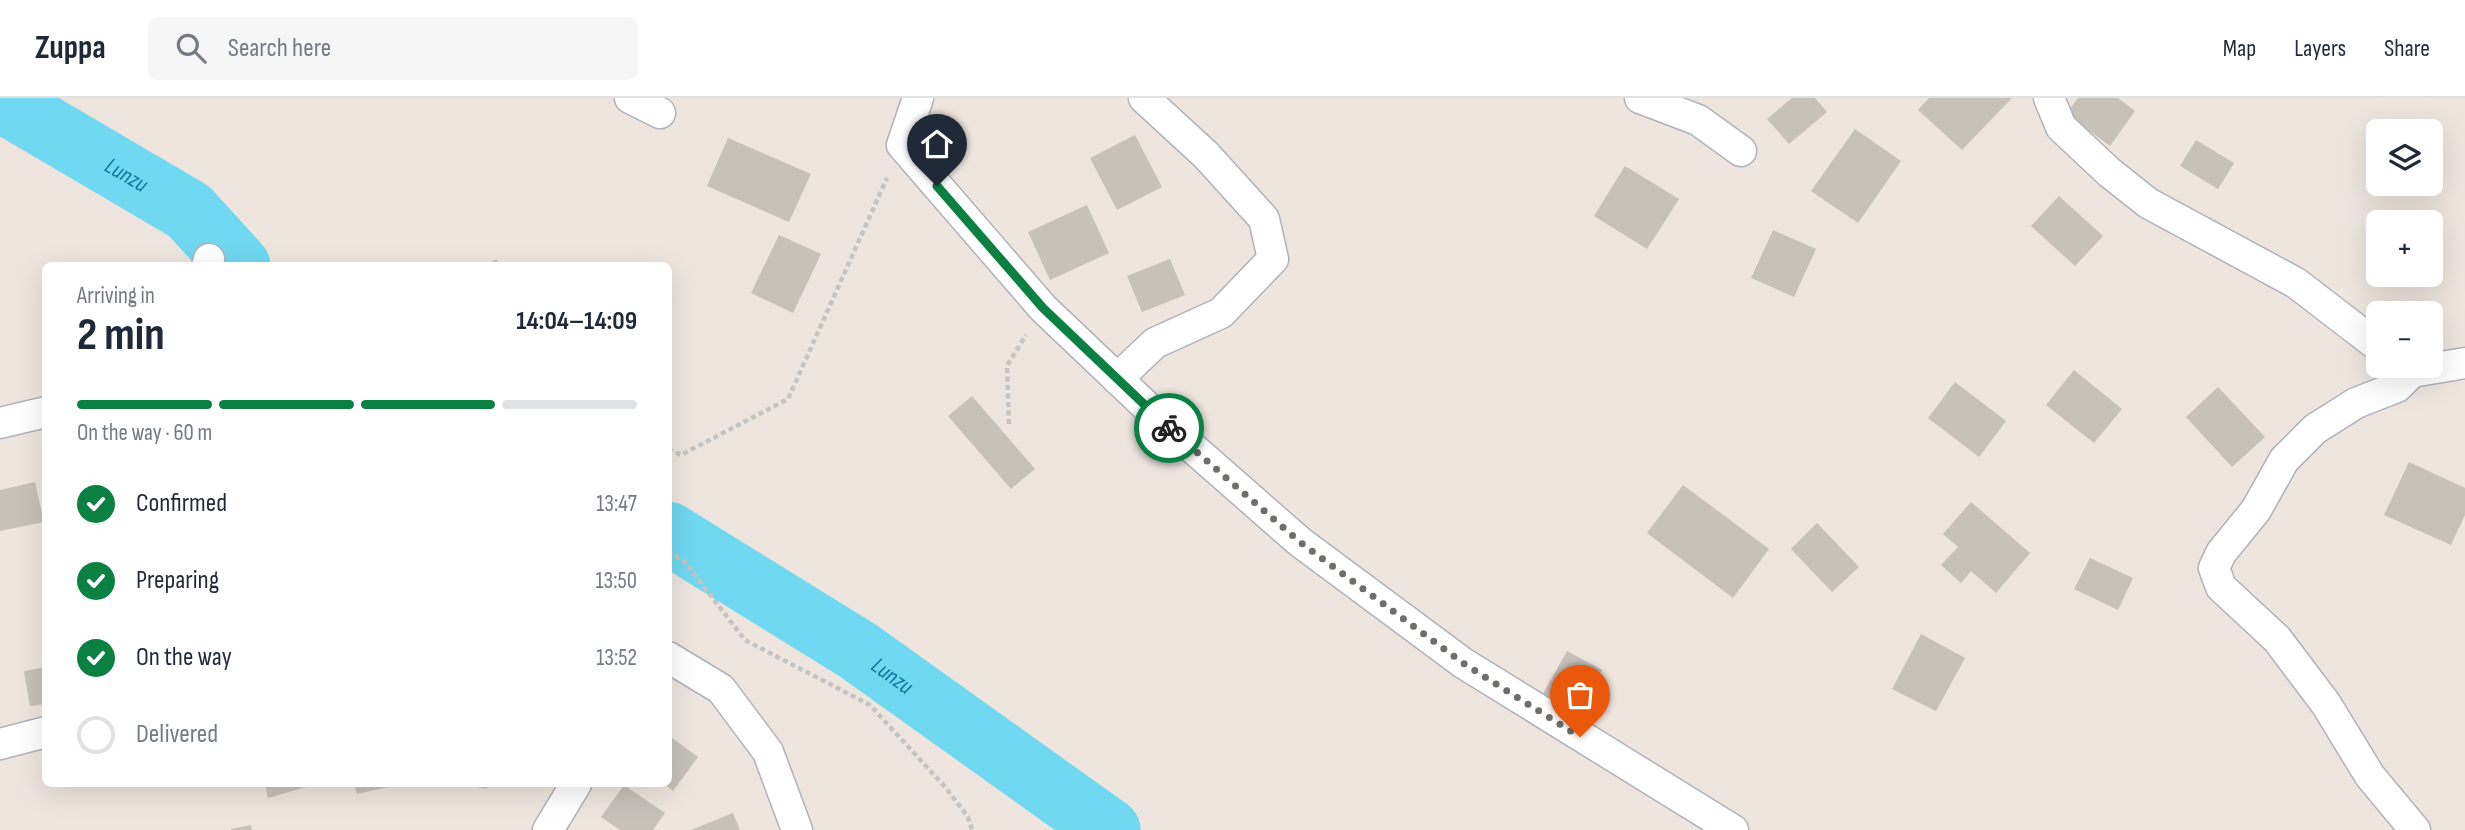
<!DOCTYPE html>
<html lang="en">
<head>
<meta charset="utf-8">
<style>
	:root { --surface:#fff; --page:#f6f6f7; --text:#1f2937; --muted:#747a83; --line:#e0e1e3; --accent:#0b8043 }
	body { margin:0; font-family:"Sofia Sans Condensed",sans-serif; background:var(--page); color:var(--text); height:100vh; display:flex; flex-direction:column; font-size:26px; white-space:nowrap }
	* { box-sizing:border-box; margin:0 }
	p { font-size:23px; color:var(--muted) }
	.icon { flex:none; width:38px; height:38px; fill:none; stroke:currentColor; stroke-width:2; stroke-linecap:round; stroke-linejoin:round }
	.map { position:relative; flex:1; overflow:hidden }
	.side { position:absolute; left:42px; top:164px; width:630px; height:525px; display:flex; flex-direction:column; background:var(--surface); border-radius:10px; box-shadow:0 7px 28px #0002 }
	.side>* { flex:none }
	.buttons { position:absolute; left:2366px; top:21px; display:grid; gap:14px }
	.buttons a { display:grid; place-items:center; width:77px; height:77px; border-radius:10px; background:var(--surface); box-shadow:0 7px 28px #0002; font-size:35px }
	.pin { position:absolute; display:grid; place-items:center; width:60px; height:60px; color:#fff; margin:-72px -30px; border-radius:50% 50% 50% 0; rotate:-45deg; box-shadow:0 0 7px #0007 }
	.pin .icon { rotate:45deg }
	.courier { position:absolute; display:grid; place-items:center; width:70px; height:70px; margin:-35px; border:5px solid #0b8043; border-radius:50%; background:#fff; color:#222; box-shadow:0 2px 9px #0007 }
	.overview em { font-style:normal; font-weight:700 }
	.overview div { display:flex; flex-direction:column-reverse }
	.overview { display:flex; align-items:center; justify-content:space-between; height:119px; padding:0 35px }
	h1 { font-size:46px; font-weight:700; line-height:52px }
	.bar { display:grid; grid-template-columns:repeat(4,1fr); gap:10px 7px; align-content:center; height:84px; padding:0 35px }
	.bar i { height:9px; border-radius:5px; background:var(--line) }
	.bar .active { background:var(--accent) }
	.bar p { grid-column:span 4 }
	ol { padding:0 35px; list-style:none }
	li { display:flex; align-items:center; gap:21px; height:77px }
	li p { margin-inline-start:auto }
	li .icon { padding:7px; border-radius:50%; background:var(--accent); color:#fff; stroke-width:4 }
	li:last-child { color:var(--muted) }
	li i { width:38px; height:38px; border:4px solid var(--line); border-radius:50% }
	header { display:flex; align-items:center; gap:42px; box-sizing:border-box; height:98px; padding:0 35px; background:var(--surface); border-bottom:2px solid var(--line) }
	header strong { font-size:33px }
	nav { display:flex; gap:38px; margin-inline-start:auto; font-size:24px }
	.search { width:490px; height:63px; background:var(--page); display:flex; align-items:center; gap:18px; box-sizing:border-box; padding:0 24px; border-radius:10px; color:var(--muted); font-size:26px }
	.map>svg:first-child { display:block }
</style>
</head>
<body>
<header>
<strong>Zuppa</strong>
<div class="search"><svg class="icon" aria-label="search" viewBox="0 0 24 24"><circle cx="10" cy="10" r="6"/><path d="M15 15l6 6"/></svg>Search here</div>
<nav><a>Map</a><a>Layers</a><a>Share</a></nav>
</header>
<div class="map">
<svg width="2465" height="732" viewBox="0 0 2465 732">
	<rect width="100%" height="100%" fill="#ede5de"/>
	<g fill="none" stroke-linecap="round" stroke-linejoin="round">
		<g stroke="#70d8f0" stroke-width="63">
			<path id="s1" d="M 0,2 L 189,113 L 239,168"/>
			<path id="s2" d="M 668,435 L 857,552 L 1109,732"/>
		</g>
	</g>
	<path fill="#c6c1b9" d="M 1792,0 L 1815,0 L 1827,14 L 1789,46 L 1767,21 Z
		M 1929,0 L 2012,0 L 1962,52 L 1918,12 Z
		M 2078,0 L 2118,0 L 2135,13 L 2110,48 L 2066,16 Z
		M 1855,31 L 1901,63 L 1858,125 L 1811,93 Z
		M 1135,37 L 1162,89 L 1117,112 L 1090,60 Z
		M 728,40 L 811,76 L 789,124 L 707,88 Z
		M 2196,42 L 2234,65 L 2218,91 L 2180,68 Z
		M 1625,68 L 1679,101 L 1647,151 L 1594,118 Z
		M 2059,98 L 2103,138 L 2075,168 L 2031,128 Z
		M 1087,107 L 1109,155 L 1050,182 L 1028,134 Z
		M 1773,132 L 1816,151 L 1794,199 L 1751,180 Z
		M 779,137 L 821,156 L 793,215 L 751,195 Z
		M 1170,161 L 1185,197 L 1142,214 L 1127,178 Z
		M 2074,272 L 2122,311 L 2094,345 L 2046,307 Z
		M 1955,284 L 2006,323 L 1979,359 L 1928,320 Z
		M 2218,289 L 2265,339 L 2232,369 L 2186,319 Z
		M 972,298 L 1035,371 L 1011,391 L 948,318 Z
		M 2409,364 L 2465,390 L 2465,417 L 2451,447 L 2384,417 Z
		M 35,384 L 44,424 L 0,433 L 0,392 Z
		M 1683,387 L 1769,451 L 1733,500 L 1647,435 Z
		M 1971,404 L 2030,455 L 1996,495 L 1971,473 L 1961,485 L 1941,467 L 1958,449 L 1943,436 Z
		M 1817,425 L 1859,469 L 1832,494 L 1791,451 Z
		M 2090,460 L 2133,480 L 2118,512 L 2074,491 Z
		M 1921,536 L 1965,560 L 1936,613 L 1892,591 Z
		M 1567,553 L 1602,572 L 1578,615 L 1543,596 Z
		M 46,569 L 46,606 L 30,608 L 24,573 Z
		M 668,637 L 698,659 L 673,693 L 664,686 L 668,686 Z
		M 265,686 L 313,686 L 313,687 L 268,700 Z
		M 354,686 L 397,686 L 397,687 L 357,696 Z
		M 461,686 L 488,686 L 487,691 Z
		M 624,687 L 665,715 L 653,732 L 620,732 L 601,719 Z
		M 733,715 L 740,732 L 691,732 Z
		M 251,727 L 252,732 L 231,732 L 231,731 Z"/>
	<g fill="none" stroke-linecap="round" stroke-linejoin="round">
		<defs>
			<path id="street" d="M 630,0 L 660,15
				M 918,0 L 902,47 L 1043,210 L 1163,324 L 1300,444 L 1463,565 L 1733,732
				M 1640,0 L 1698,22 L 1741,53
				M 2049,0 L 2061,29 L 2109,74 L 2148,105 L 2296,185 L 2378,248
				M 207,168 L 209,161
				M 1117,281 L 1155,245 L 1221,215 L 1273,161 L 1264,121 L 1206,57 L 1144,0
				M 0,325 L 46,314
				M 668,559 L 721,591 L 768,654 L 797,732
				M 0,646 L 46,634
				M 548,732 L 576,686
				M 2415,732 L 2370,678 L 2326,606 L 2277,541 L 2221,489 L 2214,470 L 2221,455 L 2256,412 L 2284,362 L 2315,331 L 2356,305 L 2397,289 L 2412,274 L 2465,265"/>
		</defs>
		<use href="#street" stroke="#aeb2bc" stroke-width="33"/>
		<path stroke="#c4c4c4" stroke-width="4.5" stroke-dasharray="5 3.5" stroke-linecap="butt" d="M 495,162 L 496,168
			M 1009,326 L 1007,268 L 1026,237
			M 668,351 L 681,357 L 788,301 L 887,80
			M 668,453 L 685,464 L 745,542 L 870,607 L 946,690 L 968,719 L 972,732"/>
		<use href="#street" stroke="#fff" stroke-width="30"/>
	</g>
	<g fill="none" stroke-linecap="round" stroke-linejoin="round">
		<path stroke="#706d6a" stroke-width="7" stroke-dasharray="0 12.6" d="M 1169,330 L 1300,444 L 1463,565 L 1580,639"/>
		<path stroke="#0b8043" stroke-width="9" d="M 937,88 L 1043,210 L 1169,330"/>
	</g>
	<g text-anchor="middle" stroke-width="7" stroke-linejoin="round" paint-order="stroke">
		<g font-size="23" font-style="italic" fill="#0c789f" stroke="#fff">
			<text dy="8" stroke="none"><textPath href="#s1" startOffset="147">Lunzu</textPath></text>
			<text dy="8" stroke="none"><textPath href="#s2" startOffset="266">Lunzu</textPath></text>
		</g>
	</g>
</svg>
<div class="buttons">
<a><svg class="icon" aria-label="layers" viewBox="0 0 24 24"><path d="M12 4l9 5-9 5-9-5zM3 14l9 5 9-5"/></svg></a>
<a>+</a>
<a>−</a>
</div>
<div class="pin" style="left:1580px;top:639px;background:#ea580c"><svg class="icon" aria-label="bag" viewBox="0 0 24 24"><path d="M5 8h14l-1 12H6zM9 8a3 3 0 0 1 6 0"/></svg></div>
<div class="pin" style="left:937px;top:88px;background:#1f2937"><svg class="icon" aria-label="home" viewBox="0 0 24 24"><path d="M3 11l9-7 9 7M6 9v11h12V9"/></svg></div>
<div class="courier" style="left:1169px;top:330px"><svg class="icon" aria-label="bike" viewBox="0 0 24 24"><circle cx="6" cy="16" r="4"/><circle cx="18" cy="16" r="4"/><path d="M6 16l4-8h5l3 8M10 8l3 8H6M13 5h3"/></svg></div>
<section class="side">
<div class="overview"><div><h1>2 min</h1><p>Arriving in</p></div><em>14:04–14:09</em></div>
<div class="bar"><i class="active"></i><i class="active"></i><i class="active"></i><i></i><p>On the way · 60 m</p></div>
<ol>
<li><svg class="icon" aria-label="check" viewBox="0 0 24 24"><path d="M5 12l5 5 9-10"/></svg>Confirmed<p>13:47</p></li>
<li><svg class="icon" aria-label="check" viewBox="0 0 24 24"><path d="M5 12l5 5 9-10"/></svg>Preparing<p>13:50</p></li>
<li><svg class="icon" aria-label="check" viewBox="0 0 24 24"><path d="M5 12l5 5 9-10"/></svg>On the way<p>13:52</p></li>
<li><i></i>Delivered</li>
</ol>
</section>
</div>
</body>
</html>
